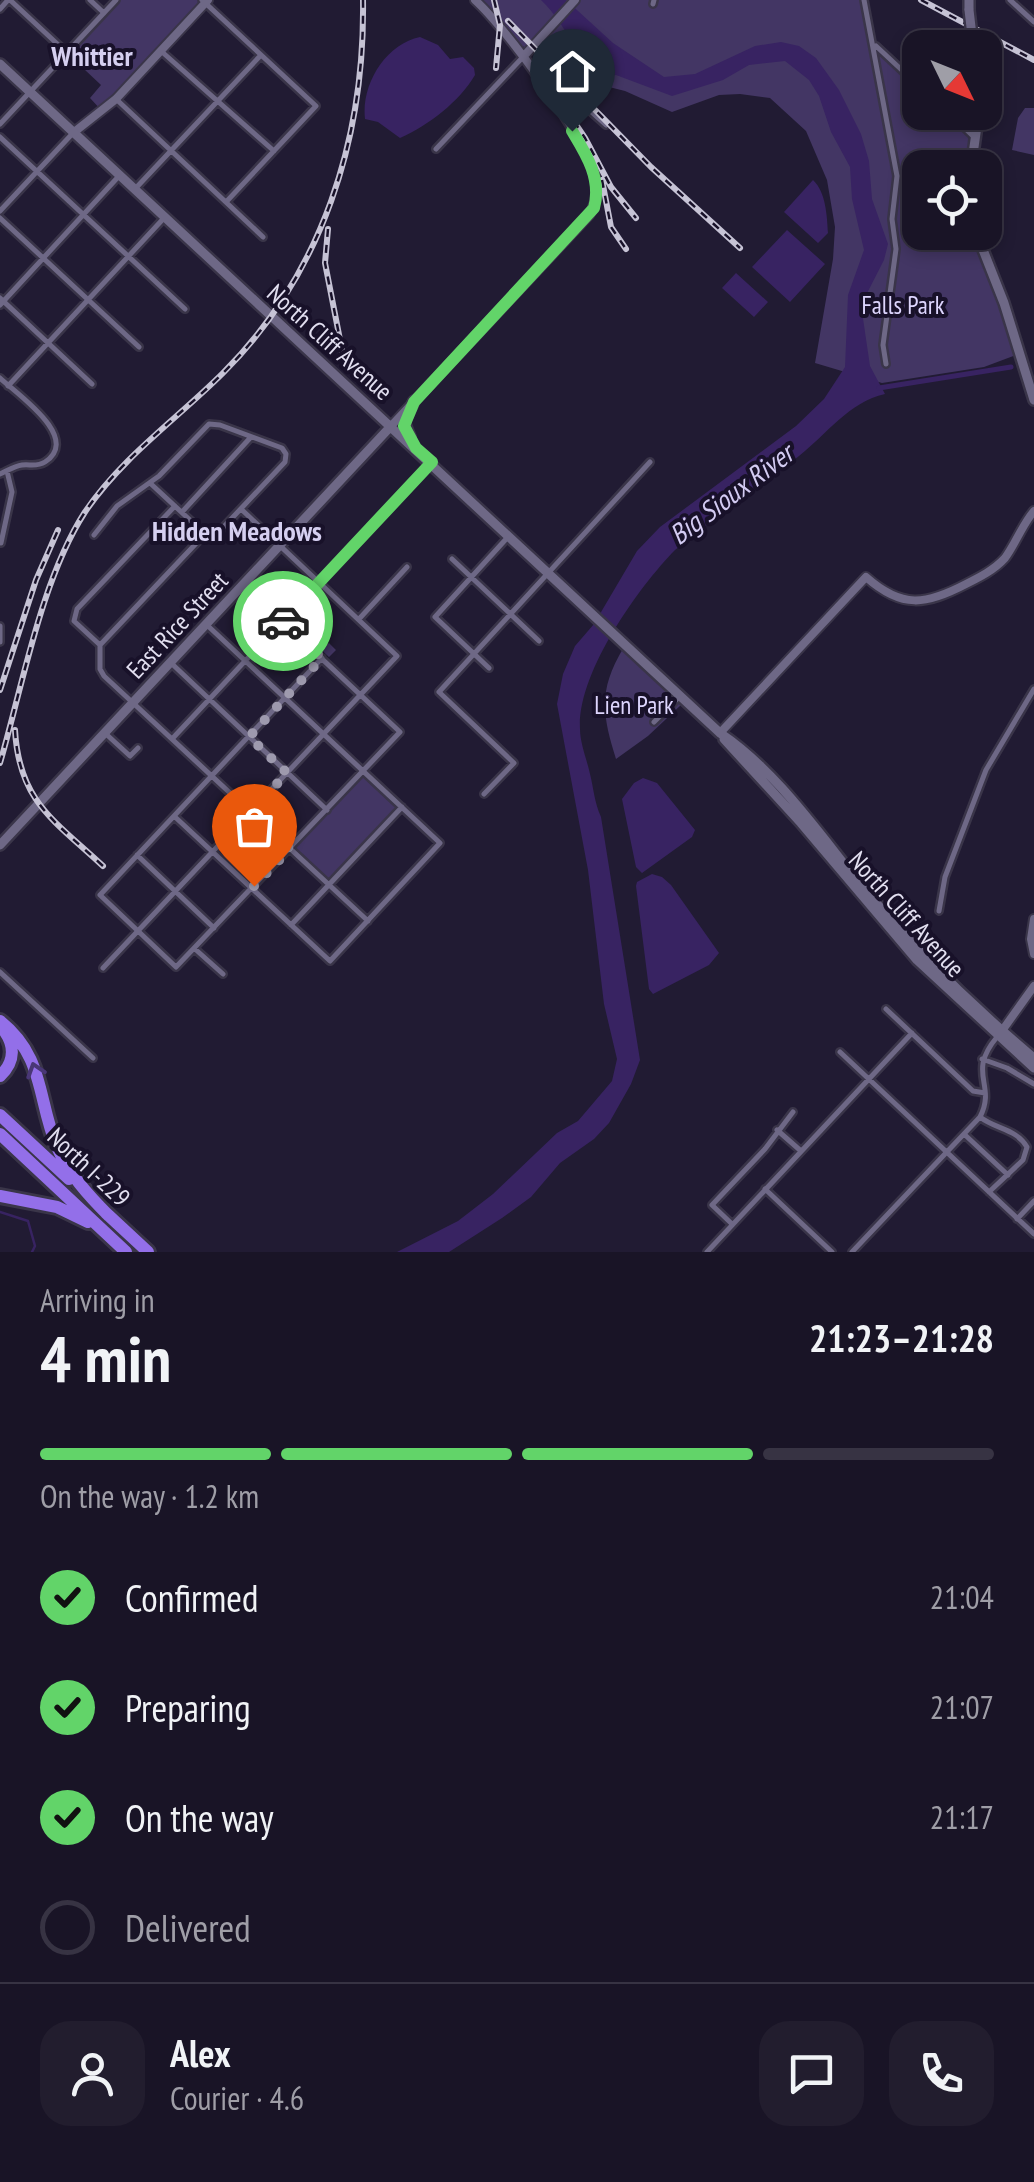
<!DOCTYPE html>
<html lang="en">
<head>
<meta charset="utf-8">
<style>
	:root { --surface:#191426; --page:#221d2e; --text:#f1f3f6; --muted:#9f9ea7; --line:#373343; --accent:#62d469 }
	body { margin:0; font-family:"PT Sans Narrow",sans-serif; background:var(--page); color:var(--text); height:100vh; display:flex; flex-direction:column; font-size:38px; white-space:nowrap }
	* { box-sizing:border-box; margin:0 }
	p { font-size:32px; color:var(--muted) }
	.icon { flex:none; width:55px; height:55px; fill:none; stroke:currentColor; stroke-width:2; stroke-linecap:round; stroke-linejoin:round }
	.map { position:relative; height:1252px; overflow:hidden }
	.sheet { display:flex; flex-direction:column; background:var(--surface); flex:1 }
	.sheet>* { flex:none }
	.needle { width:65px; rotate:133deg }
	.controls { position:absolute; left:902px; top:30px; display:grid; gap:20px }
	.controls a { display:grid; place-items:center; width:100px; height:100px; border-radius:20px; background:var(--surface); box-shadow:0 5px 15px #0003,0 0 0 2px var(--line); font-size:50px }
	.pin { position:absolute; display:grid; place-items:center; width:85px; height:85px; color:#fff; margin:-102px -42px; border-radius:50% 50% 50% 0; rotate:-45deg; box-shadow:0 0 10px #0007 }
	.pin .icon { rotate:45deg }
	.courier { position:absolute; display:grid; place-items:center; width:100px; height:100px; margin:-50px; border:8px solid #62d469; border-radius:50%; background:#fff; color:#222; box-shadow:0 2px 12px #0007 }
	.overview em { font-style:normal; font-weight:700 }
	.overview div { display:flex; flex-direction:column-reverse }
	.overview { display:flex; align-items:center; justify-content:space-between; height:170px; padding:0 40px }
	h1 { font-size:65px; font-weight:700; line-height:75px }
	.bar { display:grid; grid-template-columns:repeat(4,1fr); gap:15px 10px; align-content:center; height:120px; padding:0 40px }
	.bar i { height:12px; border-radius:8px; background:var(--line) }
	.bar .selected { background:var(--accent) }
	.bar p { grid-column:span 4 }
	.line { display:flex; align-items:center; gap:25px; padding:0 40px; border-top:2px solid var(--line) }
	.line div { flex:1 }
	.round { display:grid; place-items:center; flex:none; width:105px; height:105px; border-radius:30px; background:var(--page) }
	ol { padding:0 40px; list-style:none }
	li { display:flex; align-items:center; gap:30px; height:110px }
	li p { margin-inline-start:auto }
	li .icon { padding:10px; border-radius:50%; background:var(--accent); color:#111; stroke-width:4 }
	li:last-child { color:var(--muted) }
	li i { width:55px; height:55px; border:5px solid var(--line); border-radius:50% }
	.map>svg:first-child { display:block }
</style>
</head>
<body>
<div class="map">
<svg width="1034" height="1252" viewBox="0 0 1034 1252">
	<rect width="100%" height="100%" fill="#211b33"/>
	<path fill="#433664" d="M 116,0 L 202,0 L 205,3 L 102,111 L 90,98 L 101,85 L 67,53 Z
		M 480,0 L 860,0 L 872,46 L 920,91 L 920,112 L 943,113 L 973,141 L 968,167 L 920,168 L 920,232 L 971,233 L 1005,316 L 1016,355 L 984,367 L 882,383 L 815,363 L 833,259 L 835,227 L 827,180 L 806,131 L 770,98 L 740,94 L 719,95 L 672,112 L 625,91 L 597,84 L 544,30 L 526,48 L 522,46 Z
		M 1025,108 L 1034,108 L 1034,155 L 1012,150 L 1018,118 Z
		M 311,598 L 326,616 L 324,623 L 311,634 L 323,648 L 329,643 L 336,650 L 329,657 L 290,621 Z
		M 624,647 L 682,704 L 648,736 L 616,759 C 602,714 598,690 624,647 Z
		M 362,776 L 397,809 L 330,880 L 295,847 Z"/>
	<path fill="#382362" d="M 541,0 L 566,0 L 613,43 L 664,77 L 695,74 L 755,46 L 781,42 L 799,46 L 816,58 L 839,90 L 861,134 L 869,161 L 872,199 L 888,244 L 884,260 L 861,305 L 870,366 L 885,394 C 849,402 827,434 799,456 C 758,488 716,518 675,550 C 638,588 577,673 580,729 C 580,743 587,760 590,774 C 594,790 594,801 601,817 L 640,1060 L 631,1084 L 609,1123 L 594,1139 L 560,1163 L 531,1197 L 502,1218 L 449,1252 L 397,1252 L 458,1221 L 493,1194 L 557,1133 L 578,1121 L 612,1081 L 617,1059 L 604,1004 L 588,870 L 557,704 L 563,674 L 575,646 L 594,624 L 637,551 L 660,527 L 796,426 L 824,399 L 845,367 L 848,295 L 864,250 L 852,199 L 850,167 L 831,132 L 819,96 L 809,80 L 785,61 L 749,65 L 723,80 L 672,96 L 616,75 L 602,77 C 570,51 569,27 541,0 Z
		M 420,37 L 438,45 L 450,59 L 463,57 L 474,68 L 475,75 C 459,102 429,125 400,138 L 378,122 L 365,119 C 361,84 386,44 420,37 Z
		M 813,180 C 826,192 827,216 828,233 L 818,243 L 784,212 Z
		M 787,230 L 825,264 L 790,302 L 752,267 Z
		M 736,273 L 768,302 L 754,317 L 722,288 Z
		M 643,778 L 657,783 L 695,830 L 692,837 L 642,873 L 636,867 L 622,799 L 634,783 Z
		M 652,874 L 662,877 L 671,885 L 719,953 L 709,965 L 653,994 L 649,989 L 636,886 L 637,882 Z"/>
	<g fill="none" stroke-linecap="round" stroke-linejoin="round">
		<path stroke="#382362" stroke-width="2.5" d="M 0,1212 L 28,1221 L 35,1246 L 32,1252"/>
		<path stroke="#382362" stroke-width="5" d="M 879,388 L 1011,367"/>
		<defs>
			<path id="minor" d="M 10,0 L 66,52
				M 90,0 L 104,13
				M 202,0 L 316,106 L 227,201
				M 864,0 L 897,176 L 892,219 L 896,249 L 883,345 L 886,364
				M 1010,0 L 1034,22
				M 653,4 L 654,0
				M 0,9 L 8,0
				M 876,46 L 920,87
				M 161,51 L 274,151
				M 985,80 L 998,92 L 985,106
				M 552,95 L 564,91 L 570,93 L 606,125
				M 116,99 L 263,237
				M 948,112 L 975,138
				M 0,124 L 116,0
				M 0,137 L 185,309
				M 436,149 L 523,57
				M 134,190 L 261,55
				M 0,211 L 73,133
				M 0,218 L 139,347
				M 0,298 L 92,384
				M 0,305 L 119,176
				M 0,378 C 17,394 82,438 45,462 C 37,467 30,464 22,465 C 14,466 7,471 0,474
				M 8,386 L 164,218
				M 150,483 L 205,534
				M 175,506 L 77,609 L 74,621 L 100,645 L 100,669 L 104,676 L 368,921
				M 182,512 L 251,437
				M 94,535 L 117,506 L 159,476 L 209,424 L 220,425 L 282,448 L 286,454 L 285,462 L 217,534 L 205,534 L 100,645
				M 1,543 L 12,492 L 7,471
				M 452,559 L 539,641
				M 243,585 L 400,732 L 176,967 L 100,895 L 322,658
				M 359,619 L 407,567
				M 0,626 L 0,642
				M 170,662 L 327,810
				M 489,668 L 435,617 L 507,538
				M 654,722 L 680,696
				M 106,734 L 130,756 L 138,748
				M 172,739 L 430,464
				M 484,794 L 514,763 L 439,692 L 650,462
				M 174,816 L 330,961 L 440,843 L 208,626
				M 137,855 L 214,928
				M 939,911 L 945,877 L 986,770 L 1034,689
				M 291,925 L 402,807
				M 195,949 L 223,974
				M 103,968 L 397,656 L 241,509
				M 0,972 L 93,1058
				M 886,1009 L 973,1091 L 985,1093
				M 840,1052 L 1034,1234
				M 982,1059 L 1007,1068 L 1034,1084
				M 980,1117 C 995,1129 1017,1129 1027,1147 L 1023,1160 L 989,1192
				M 777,1130 L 801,1151
				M 964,1134 L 1008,1175
				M 765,1189 L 832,1252
				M 1017,1219 L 1034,1201
				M 732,1224 L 712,1205 L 765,1149 L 793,1112
				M 707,1252 L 912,1033
				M 852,1252 L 980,1117 C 997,1084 966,1074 997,1037"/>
			<path id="tertiary" d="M 523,57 L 575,0
				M 73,133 L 116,99 L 208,0
				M 392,425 L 589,215 C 597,203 598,191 595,177 C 585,136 507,29 475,0
				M 720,733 L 866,577 C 902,609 926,605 966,584 C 980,577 994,570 1005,558 C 1016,543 1022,525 1034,511
				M 1034,919 L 1031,939 L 1034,954
				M 999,1035 L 1034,986"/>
			<path id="secondary" d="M 969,10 L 969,0
				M 0,64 L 720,733 C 778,772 821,837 865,890 C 917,952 973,1007 1034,1058
				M 971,168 L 979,112
				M 976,232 L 1004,303 L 1034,400
				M 410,437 L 404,422 L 414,401
				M 724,739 L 801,823 L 917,960 L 1034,1068
				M 0,845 L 392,425"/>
			<path id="motorway" d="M 0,1021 C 45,1057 37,1099 57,1147 C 69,1174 88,1195 109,1216
				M 0,1076 C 16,1061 15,1044 2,1028
				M 0,1115 L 69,1179
				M 0,1134 L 126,1252
				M 0,1196 L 57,1207 L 88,1222
				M 106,1213 L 148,1252"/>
		</defs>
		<use href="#minor" stroke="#3a3549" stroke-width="10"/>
		<use href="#tertiary" stroke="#3a3549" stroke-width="12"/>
		<use href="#secondary" stroke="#3a3549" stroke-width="14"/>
		<use href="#motorway" stroke="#3a3549" stroke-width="18"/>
		<use href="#minor" stroke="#6e6886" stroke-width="5"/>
		<use href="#tertiary" stroke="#6e6886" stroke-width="8"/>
		<use href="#secondary" stroke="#6e6886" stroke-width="9"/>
		<use href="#motorway" stroke="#936fe9" stroke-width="12"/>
		<defs>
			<path id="rail" d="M 494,0 L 500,25 L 496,68
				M 921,0 L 1034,60
				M 508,21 L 651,167 L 740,248
				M 538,68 L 585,138 L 611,187 L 636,218
				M 602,180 L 611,227 L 626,249
				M 328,229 L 325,263 L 343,355
				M 0,690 L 36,580 L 58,530
				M 15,730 C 19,802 55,821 103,866
				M 0,763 C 23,684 41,580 85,512 C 122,457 177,419 223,373 C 323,273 365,138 363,0"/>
		</defs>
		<use href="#rail" stroke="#c6c3d5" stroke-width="6"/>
		<use href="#rail" stroke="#181129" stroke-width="2.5" stroke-dasharray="8" stroke-linecap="butt"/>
		<defs>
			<path id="secondary-bridge" d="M 969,10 L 973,44"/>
		</defs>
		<use href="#secondary-bridge" stroke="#3a3549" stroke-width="14" stroke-linecap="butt"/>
		<use href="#secondary-bridge" stroke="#6e6886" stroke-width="9"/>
	</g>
	<defs><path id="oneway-chevron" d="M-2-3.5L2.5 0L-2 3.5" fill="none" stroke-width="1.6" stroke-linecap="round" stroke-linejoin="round" transform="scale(2.5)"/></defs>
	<use stroke="#493776" href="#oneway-chevron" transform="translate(35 1070) rotate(-108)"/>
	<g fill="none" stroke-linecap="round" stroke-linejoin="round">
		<path stroke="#9e9aae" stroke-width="10" stroke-dasharray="0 18" d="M 254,886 L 290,849 L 251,812 L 287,773 L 249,737 L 322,658 L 283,621"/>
		<path stroke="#62d469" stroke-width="12" d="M 283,621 L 432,462 L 416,448 L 404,426 L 414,402 L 594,208 C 602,179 586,154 572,131"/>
	</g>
	<g text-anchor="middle" stroke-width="8" stroke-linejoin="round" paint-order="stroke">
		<g font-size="25" fill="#ddd5fd" stroke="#181129">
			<text x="903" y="314">Falls Park</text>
			<text x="634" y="714">Lien Park</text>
		</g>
		<g font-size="25" fill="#e2dff0" stroke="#181129">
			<text transform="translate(330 342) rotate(42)" y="9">North Cliff Avenue</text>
			<text transform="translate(177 625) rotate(-47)" y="9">East Rice Street</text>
			<text transform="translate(907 914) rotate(48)" y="9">North Cliff Avenue</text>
			<text transform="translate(89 1167) rotate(43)" y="9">North I-229</text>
		</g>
		<g font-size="28" font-weight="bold" fill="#d5cff0" stroke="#181129">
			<text x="92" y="66">Whittier</text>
			<text x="237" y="541">Hidden Meadows</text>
		</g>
		<g font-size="28" font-style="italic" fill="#d3cbf2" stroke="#181129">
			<text transform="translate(731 494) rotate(-37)" y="10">Big Sioux River</text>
		</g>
	</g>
</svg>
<div class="controls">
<a><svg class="needle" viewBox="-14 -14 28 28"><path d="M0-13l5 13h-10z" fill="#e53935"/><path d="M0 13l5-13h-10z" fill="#9f9ea7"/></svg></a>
<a><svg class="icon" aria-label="locate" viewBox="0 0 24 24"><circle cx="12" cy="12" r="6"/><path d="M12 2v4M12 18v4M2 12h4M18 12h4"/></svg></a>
</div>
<div class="pin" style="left:254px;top:886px;background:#ea580c"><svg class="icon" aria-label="bag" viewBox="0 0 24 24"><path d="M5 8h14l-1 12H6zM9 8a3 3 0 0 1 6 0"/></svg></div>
<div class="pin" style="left:572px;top:131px;background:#1f2937"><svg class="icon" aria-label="home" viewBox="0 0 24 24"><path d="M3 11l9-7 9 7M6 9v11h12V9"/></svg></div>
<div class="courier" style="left:283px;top:621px"><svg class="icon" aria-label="car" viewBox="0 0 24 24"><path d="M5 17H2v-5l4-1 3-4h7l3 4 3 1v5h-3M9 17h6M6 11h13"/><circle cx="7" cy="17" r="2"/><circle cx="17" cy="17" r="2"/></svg></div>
</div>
<section class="sheet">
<div class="overview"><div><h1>4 min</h1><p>Arriving in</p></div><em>21:23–21:28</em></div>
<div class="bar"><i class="selected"></i><i class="selected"></i><i class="selected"></i><i></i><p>On the way · 1.2 km</p></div>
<ol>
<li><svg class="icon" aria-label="check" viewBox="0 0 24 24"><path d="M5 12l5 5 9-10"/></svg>Confirmed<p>21:04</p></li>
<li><svg class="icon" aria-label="check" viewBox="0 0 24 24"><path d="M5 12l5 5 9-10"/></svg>Preparing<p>21:07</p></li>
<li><svg class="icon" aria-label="check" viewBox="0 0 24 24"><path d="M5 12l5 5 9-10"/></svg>On the way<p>21:17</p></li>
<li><i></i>Delivered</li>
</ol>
<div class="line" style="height:180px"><a class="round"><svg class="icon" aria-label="person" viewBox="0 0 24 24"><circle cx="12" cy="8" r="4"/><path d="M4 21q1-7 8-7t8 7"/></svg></a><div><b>Alex</b><p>Courier · 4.6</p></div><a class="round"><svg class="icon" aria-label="chat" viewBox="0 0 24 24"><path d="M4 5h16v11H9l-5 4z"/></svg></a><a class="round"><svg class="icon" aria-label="phone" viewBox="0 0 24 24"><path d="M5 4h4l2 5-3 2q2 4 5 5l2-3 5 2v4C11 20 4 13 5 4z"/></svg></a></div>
</section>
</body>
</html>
